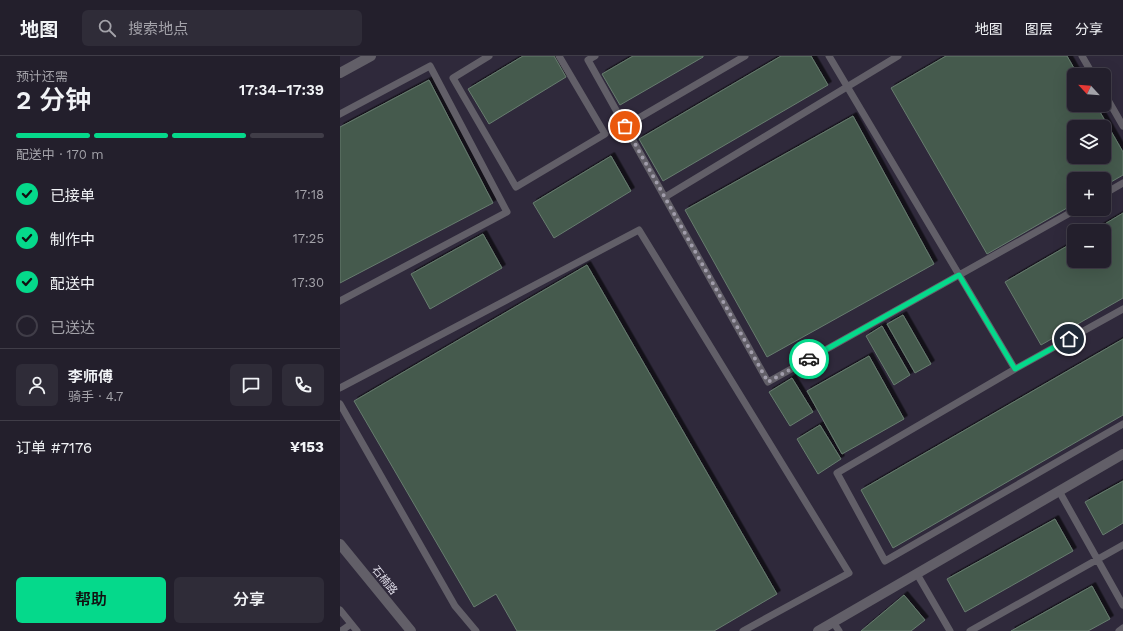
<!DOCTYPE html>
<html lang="zh">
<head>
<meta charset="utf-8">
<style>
	:root { --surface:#231f2c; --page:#2f2c38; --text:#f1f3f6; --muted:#a3a2a9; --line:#403d48; --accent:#05d98b }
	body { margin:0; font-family:"Work Sans","Noto Sans SC",sans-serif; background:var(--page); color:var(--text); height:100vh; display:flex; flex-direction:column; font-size:15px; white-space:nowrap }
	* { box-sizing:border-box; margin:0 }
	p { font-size:13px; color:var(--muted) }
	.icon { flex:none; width:22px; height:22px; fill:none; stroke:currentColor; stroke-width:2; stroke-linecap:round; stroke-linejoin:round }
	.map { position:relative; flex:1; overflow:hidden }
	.panel { display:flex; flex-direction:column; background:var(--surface); width:340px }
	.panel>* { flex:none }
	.needle { width:26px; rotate:296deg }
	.tools { position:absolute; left:727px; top:12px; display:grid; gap:8px }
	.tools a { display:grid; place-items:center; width:44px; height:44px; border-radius:6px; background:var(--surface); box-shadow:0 4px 16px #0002,0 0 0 1px var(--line); font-size:20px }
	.pin { position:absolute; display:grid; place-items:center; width:34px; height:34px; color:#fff; margin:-17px; border:2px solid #fff; border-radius:50%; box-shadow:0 1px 4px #0007 }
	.courier { position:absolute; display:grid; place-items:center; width:40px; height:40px; margin:-20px; border:3px solid #05d98b; border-radius:50%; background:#fff; color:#222; box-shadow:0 1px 5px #0007 }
	.overview em { font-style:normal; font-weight:600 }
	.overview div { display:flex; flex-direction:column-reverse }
	.overview { display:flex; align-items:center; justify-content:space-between; height:68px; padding:0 16px }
	h1 { font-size:26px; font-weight:600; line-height:30px }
	.bar { display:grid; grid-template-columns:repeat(4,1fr); gap:6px 4px; align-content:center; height:48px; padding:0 16px }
	.bar i { height:5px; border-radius:3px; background:var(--line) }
	.bar .on { background:var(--accent) }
	.bar p { grid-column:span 4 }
	.line { display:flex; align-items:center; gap:10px; padding:0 16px; border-top:1px solid var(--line) }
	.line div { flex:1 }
	.round { display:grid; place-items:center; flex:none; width:42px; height:42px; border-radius:6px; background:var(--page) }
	ol { padding:0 16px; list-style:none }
	li { display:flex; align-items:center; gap:12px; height:44px }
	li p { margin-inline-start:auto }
	li .icon { padding:4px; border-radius:50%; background:var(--accent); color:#111; stroke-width:4 }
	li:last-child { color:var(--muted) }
	li i { width:22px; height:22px; border:2px solid var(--line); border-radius:50% }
	.button { display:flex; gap:8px; margin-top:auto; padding:8px 16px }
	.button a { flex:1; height:46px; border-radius:6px; background:var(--accent); color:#111; font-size:16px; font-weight:600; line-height:46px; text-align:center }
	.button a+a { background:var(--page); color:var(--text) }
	header { display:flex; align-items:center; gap:24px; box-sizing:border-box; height:56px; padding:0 20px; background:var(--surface); border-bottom:1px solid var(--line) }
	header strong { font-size:19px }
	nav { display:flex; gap:22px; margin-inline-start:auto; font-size:14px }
	.search { width:280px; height:36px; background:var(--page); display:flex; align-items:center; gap:10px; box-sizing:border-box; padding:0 14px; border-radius:6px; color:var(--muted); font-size:15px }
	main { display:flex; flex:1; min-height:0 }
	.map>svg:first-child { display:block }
</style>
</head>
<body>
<header>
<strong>地图</strong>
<div class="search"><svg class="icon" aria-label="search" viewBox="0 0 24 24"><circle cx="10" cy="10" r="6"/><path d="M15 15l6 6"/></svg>搜索地点</div>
<nav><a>地图</a><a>图层</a><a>分享</a></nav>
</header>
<main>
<section class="panel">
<div class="overview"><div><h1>2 分钟</h1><p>预计还需</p></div><em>17:34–17:39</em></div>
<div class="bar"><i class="on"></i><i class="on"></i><i class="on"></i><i></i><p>配送中 · 170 m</p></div>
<ol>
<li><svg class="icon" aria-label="check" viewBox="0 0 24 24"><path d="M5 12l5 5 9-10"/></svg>已接单<p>17:18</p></li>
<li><svg class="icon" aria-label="check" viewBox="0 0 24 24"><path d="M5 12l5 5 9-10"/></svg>制作中<p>17:25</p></li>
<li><svg class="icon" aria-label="check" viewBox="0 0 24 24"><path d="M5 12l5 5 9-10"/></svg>配送中<p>17:30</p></li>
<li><i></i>已送达</li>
</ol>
<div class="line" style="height:72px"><a class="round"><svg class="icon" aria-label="person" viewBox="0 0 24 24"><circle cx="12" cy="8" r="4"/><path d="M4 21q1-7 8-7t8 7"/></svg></a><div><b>李师傅</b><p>骑手 · 4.7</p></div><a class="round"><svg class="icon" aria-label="chat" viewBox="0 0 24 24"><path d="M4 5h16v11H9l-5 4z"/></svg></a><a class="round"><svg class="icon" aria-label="phone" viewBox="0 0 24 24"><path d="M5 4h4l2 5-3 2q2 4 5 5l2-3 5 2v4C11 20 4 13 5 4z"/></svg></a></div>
<div class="line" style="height:52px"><div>订单 #7176</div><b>¥153</b></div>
<div class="button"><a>帮助</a><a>分享</a></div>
</section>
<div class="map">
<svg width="783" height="575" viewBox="0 0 783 575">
	<defs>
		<filter id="shadow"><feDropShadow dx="3.5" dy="-3.5" stdDeviation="0" flood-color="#0009"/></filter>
	</defs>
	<rect width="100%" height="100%" fill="#2f293b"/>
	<path fill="#455a4d" stroke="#677c6f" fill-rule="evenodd" filter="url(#shadow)" d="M 183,0 L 214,0 L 226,21 L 149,68 L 128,33 Z
		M 293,0 L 363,0 L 363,1 L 280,49 L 262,18 Z
		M 441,0 L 471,0 L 488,29 L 323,125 L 299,83 Z
		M 606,0 L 727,0 L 738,19 L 734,19 L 734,49 L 756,49 L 783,96 L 783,119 L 764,130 L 764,123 L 734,123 L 734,148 L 647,198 L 551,32 ZM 734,71 L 764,71 L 764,101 L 734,101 Z
		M 89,24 L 153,147 L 0,227 L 0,71 Z
		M 513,60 L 594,208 L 427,301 L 345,154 Z
		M 271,100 L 291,135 L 214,182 L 193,147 Z
		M 783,157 L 783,242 L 701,289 L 665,226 L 734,186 L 734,205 L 764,205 L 764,175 L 753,175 Z
		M 143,178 L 162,212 L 90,253 L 71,218 Z
		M 247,209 L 437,538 L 374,575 L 177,575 L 156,538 L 134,551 L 14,345 Z
		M 563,259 L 591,308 L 575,317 L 547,268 Z
		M 542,270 L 570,319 L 554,329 L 526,280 Z
		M 783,283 L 783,359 L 553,492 L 521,434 Z
		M 529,300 L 564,363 L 502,398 L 467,335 Z
		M 452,322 L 473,356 L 450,370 L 429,336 Z
		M 480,369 L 501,403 L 478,418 L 457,383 Z
		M 783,425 L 783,467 L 763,479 L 745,446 Z
		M 715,463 L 733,495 L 625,556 L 607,523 Z
		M 752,530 L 770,563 L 748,575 L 671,575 Z
		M 564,539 L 585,564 L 571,575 L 521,575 Z"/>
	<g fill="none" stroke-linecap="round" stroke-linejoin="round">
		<path stroke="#625f68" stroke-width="7" d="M 149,0 L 113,22 L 176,131 L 265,78 L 219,0
			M 255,0 L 248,4 L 428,326 L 737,153
			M 489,0 L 675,313 L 497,417 L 545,505 L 783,368
			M 742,0 L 753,19
			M 764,37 L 783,70
			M 0,58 L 90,10 L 167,156 L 0,245
			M 285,70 L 405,0
			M 764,138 L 783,127
			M 325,141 L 558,0
			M 675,313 L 783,253
			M 0,332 L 299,174 L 509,517 L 403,575
			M 0,348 L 115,550 L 136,575
			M 719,435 L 783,549
			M 577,518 L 610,575
			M 0,554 L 17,575
			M 493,566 L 499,575
			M 1,575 L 11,568
			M 630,575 L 783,489
			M 779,575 L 783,572"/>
		<path stroke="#625f68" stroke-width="10" d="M 478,575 L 783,398"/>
		<path stroke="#625f68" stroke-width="10" d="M 0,17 L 31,0
			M 0,488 L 71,575"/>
	</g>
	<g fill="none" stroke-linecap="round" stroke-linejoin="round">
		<path stroke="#a19dab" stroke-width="4" stroke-dasharray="0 7.2" d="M 285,70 L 428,326 L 469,303"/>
		<path stroke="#05d98b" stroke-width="5" d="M 469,303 L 619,219 L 675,313 L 729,283"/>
	</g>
	<g text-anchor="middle" stroke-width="3.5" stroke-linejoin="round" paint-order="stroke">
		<g font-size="11" fill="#dedbe7" stroke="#2f293b">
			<text transform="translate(45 524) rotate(51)" y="4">石楠路</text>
		</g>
	</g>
</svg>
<div class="tools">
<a><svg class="needle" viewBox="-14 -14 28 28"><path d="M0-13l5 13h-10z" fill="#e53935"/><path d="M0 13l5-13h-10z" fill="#a3a2a9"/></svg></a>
<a><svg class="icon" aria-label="layers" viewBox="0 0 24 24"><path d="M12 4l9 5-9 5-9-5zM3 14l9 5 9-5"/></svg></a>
<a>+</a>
<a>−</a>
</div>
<div class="pin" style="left:285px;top:70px;background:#ea580c"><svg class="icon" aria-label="bag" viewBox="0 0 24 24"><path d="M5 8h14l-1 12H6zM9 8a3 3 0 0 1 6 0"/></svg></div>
<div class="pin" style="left:729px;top:283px;background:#1f2937"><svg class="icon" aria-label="home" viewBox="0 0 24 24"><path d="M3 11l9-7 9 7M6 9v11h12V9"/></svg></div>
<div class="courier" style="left:469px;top:303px"><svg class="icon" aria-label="car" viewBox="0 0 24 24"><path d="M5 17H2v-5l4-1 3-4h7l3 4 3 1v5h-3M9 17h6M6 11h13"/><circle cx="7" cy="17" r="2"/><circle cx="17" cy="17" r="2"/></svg></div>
</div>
</main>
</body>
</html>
